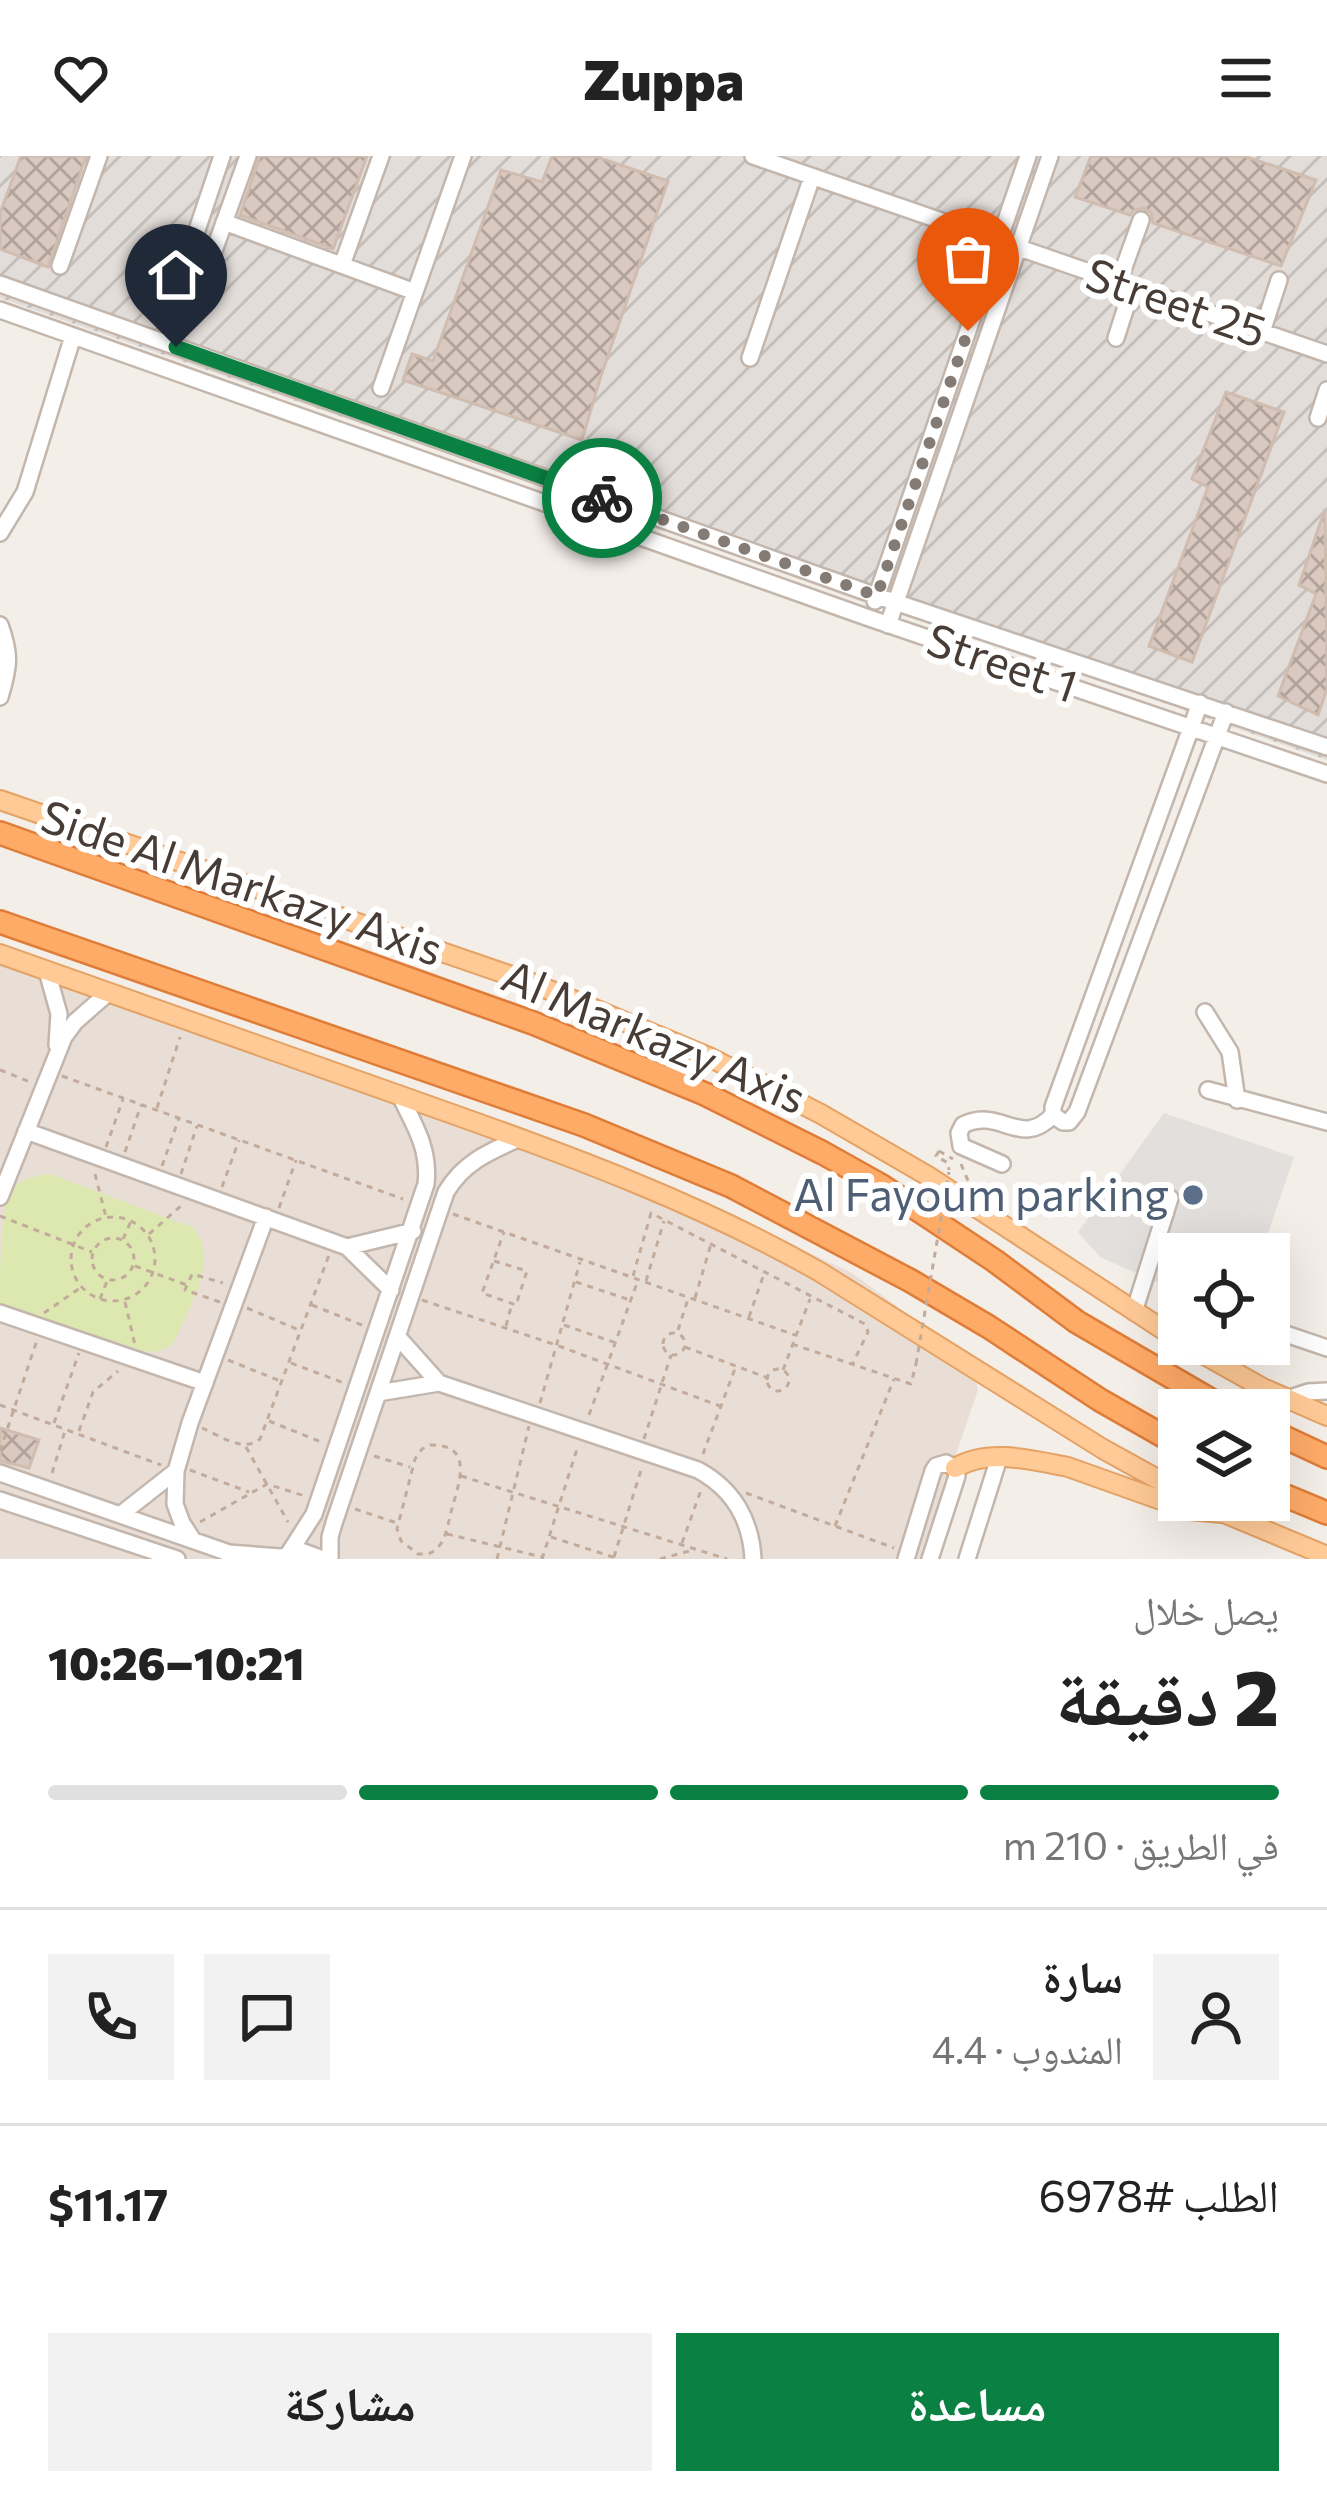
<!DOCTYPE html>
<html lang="ar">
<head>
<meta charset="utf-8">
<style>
	:root { --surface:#fff; --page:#f2f2f2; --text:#222; --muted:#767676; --line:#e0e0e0; --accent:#0b8043 }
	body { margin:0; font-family:Commissioner,"Noto Naskh Arabic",sans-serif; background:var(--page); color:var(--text); direction:rtl; height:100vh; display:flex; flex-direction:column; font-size:45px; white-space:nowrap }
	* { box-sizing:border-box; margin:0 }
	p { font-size:39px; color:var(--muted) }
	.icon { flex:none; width:66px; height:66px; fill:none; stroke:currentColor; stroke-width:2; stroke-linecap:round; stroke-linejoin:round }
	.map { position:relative; height:1403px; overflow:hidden; direction:ltr }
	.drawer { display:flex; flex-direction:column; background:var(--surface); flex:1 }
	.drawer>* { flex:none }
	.tools { position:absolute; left:1158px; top:1077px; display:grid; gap:24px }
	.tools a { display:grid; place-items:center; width:132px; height:132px; border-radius:0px; background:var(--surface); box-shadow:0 12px 48px #0002; font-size:60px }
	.pin { position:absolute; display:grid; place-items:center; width:102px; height:102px; color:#fff; margin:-123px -51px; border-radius:50% 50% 50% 0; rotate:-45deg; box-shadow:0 0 12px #0007 }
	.pin .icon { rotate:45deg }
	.courier { position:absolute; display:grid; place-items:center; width:120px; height:120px; margin:-60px; border:9px solid #0b8043; border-radius:50%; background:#fff; color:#222; box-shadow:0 3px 15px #0007 }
	.summary em { font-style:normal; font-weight:800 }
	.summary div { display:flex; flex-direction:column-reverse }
	.summary { display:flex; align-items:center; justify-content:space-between; height:204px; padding:0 48px }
	h1 { font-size:78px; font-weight:800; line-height:90px }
	.bar { display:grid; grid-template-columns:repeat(4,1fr); gap:18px 12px; align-content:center; height:144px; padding:0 48px }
	.bar i { height:15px; border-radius:9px; background:var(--line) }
	.bar .selected { background:var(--accent) }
	.bar p { grid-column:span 4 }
	.line { display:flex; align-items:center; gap:30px; padding:0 48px; border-top:3px solid var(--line) }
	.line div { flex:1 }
	.round { display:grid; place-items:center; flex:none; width:126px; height:126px; border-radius:0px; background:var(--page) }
	.primary-button { display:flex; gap:24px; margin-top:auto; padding:24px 48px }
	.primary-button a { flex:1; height:138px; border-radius:0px; background:var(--accent); color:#fff; font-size:48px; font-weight:800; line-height:138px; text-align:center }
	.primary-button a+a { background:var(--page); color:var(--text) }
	header { display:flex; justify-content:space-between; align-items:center; height:156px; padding:0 48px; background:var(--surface); font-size:54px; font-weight:800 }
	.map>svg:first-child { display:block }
</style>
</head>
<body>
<header><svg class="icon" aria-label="menu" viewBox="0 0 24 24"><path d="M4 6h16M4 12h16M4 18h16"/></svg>Zuppa<svg class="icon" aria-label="heart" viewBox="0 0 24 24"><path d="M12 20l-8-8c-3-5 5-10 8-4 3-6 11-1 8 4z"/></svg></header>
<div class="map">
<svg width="1327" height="1403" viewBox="0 0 1327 1403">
	<defs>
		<pattern id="industrial-furrows" width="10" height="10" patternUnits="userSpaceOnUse" patternTransform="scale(3)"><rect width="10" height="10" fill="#e3ddd9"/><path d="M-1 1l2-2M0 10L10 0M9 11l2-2" fill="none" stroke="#c4bfbb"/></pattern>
		<pattern id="building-cross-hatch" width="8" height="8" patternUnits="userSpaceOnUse" patternTransform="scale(3)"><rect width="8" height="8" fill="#d9c9c0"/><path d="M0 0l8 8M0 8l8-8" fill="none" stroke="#b2a49d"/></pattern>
	</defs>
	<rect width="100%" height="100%" fill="#f4eee8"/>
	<path fill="#e8ded6" d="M 0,788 L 468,955 L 677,1034 L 852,1117 L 970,1205 L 978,1234 L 920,1403 L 0,1403 Z"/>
	<path fill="url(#industrial-furrows)" d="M 0,0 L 1327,0 L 1327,604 L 0,142 Z"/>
	<path fill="#dce8b0" d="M 45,1018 L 53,1019 L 194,1072 C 219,1105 190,1148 176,1182 C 169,1193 161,1196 147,1196 L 0,1147 C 0,1118 0,1056 11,1034 C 18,1024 34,1021 45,1018 Z"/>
	<path fill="#e2dfdd" d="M 1164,957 L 1294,1001 L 1261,1098 L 1179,1098 L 1179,1136 L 1100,1101 L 1078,1076 Z"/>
	<path fill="url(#building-cross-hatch)" stroke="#d1bdb0" stroke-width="3" d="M 21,0 L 86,0 L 48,111 L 0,93 L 0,57 Z
		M 260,0 L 367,0 L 333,93 L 240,59 Z
		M 552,0 L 594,0 L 668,25 L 600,223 L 582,284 L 403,224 L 412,198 L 433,205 L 501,14 L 542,26 Z
		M 1091,0 L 1244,0 L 1316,24 L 1281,110 L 1153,67 L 1151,57 L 1144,52 L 1134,54 L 1130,59 L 1075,41 Z
		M 1226,236 L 1284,256 L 1192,506 L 1149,490 L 1208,331 L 1192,323 Z
		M 1325,353 L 1327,533 L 1318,559 L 1278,540 L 1316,438 L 1299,429 Z
		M 0,1272 L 39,1284 L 29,1312 L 0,1305 Z"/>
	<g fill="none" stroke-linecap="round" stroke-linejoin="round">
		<defs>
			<path id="minor" d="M 753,0 L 1327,198
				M 224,66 L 415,136
				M 342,109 L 381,0
				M 60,110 L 99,0
				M 0,128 L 877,440 L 1327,591
				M 1118,128 L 1141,64
				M 173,145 L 222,0
				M 0,154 L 869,462 L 1327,618
				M 191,159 L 248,0
				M 1262,176 L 1279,124
				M 1116,182 L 1132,132
				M 750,202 L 812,21
				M 381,232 L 463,0
				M 1318,262 L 1327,234
				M 0,377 L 25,336 L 73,180
				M 875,445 L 1028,0
				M 0,469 C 11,499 9,511 0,541
				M 888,469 L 1050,0
				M 1200,547 L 1053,951 L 1053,959 L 1063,966 L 1069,966 L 1077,956 L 1226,556
				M 47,815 L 59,858 L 57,889
				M 1205,856 L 1230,896 L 1237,944
				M 1208,934 L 1327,966
				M 26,975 L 347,1091 L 391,1134
				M 1002,1008 L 961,990 L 959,977 L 963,969 C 1001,950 1020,994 1053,959
				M 0,1041 L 64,881 L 75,866 L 108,837
				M 347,1091 L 413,1075
				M 1134,1156 L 1170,1042
				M 0,1157 L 205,1227
				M 1277,1175 L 1327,1192
				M 397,1180 L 439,1227
				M 378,1237 L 439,1227 L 698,1314 C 733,1333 751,1364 753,1403
				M 1287,1243 L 1308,1236 L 1327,1235
				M 0,1317 L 229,1397 L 280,1401
				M 0,1344 L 177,1403
				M 120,1359 L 176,1315
				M 193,1384 L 182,1367 L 175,1348 L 176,1315 L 190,1267 L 266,1061
				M 289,1397 L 314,1358 L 426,1028 C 430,993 414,968 399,938
				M 286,1399 L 301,1395 L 323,1403
				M 330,1403 L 330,1381 L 334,1367 L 446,1036 C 464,1006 489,996 520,982
				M 906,1403 L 933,1315 L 936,1310 L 946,1307 L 955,1312 L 957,1320 L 930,1403
				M 967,1403 L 999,1302"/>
			<path id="major" d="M 0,644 L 535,828 L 711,902 L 821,958 L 928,1020 L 1179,1184
				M 0,798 C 147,851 295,901 441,954 C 571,1000 701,1048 820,1116 L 1103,1293 L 1179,1335
				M 1185,1188 L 1263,1232 L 1327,1260
				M 955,1312 C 988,1292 1032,1304 1068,1311 L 1189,1354 L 1222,1357
				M 1212,1352 L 1327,1400"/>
			<path id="highway" d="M 0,677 L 533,867 L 705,938 L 823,997 L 882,1030 L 995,1105 L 1077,1166 L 1228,1254
				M 0,766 L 584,969 L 731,1030 L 911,1125 L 989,1171 L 1100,1244 L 1179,1289
				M 1269,1274 L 1327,1301
				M 1269,1333 L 1327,1357"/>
		</defs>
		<use href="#minor" stroke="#c3b6ad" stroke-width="20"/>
		<use href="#major" stroke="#e5a265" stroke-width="22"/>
		<use href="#highway" stroke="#df7c37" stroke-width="26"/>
		<path stroke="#c2ab9b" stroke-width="3" stroke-dasharray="6 6" stroke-linecap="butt" d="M 0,914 L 30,926
			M 62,920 L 403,1043
			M 157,952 L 180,881
			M 106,991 L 123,943
			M 939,995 L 953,1003
			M 939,995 L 936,1000 L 948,1007 L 949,1014
			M 125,996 L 141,949
			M 961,1008 L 969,1027
			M 162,1010 L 179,962
			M 95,1018 L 106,1061
			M 181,1018 L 197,970
			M 222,1031 L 239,984
			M 279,1052 L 296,1004
			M 453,1058 L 795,1179
			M 0,1060 L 92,1096
			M71 1103a42 42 0 1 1 84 0a42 42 0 1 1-84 0Z
			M 149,1078 L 182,1049
			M92 1103a21 21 0 1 1 42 0a21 21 0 1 1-42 0Z
			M 123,1083 L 131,1065
			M 494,1105 L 527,1115 L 516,1149 L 482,1137 L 504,1076
			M 135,1110 L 187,1129
			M 633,1120 L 651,1057 L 865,1168 L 868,1176 L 852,1209
			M 646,1125 L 664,1065
			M 576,1126 L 630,1144
			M 695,1142 L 711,1088
			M 100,1143 L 107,1125
			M 422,1144 L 556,1189 L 720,1250
			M 125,1146 L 135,1189
			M 220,1146 L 185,1134 L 192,1118 L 223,1127
			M 312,1149 L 364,1170
			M 247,1152 L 299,1174
			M 44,1157 L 80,1132
			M 749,1161 L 765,1115
			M 564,1169 L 616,1187
			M 506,1170 L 511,1151
			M 678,1174 L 688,1143
			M663 1188a11 11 0 1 1 22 0a11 11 0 1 1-22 0Z
			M 792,1188 L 911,1228 L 916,1208
			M 685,1191 L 768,1222
			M 228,1204 L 280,1225
			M 291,1207 L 344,1227
			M767 1224a11 11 0 1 1 22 0a11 11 0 1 1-22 0Z
			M 783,1214 L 810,1143
			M 540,1247 L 580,1106
			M 0,1249 L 161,1309
			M 589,1259 L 637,1127
			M 269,1265 L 321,1286
			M 54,1267 L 79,1197
			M 202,1272 C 220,1280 244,1297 260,1283 L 329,1099
			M 79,1275 L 93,1236 L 118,1215
			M 644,1283 L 671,1199
			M 430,1289 C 476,1288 458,1329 451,1356 C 448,1368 446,1385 436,1393 C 430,1399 426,1398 418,1398 L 401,1385 L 397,1373 L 415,1303 L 422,1293 Z
			M 246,1291 L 288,1366
			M 0,1295 L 37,1184
			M 703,1298 L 736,1210
			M 374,1300 L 410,1311
			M 190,1314 L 249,1336
			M 52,1317 L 65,1275
			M 461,1320 L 727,1403
			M 746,1337 L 894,1392
			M 355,1353 L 397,1367
			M 200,1366 L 267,1328 L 305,1340
			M 835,1370 L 894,1223
			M 447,1378 L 542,1401
			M 551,1381 L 619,1403
			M 682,1387 L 701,1334
			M 614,1401 L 642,1311
			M 497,1403 L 529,1270
			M 542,1403 L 578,1290
			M 660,1403 L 693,1394"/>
		<use href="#minor" stroke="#fff" stroke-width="15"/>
		<use href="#major" stroke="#ffca96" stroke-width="18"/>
		<use href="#highway" stroke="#ffab68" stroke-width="21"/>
		<path stroke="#c2ab9b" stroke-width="3" stroke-dasharray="6 6" stroke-linecap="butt" d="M 916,1208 L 949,1016"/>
	</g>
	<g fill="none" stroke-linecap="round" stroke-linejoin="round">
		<path stroke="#847b74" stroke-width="12" stroke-dasharray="0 21.6" d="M 602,342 L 877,440 L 968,175"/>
		<path stroke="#0b8043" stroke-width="15" d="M 176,191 L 602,342"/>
	</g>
	<circle fill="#5c6f8a" stroke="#fff" stroke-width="4.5" cx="1193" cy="1039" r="12"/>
	<g text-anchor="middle" stroke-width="12" stroke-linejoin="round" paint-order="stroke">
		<g font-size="45" fill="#473d36" stroke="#fff">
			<text transform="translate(1176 147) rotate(19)" y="16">Street 25</text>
			<text transform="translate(1002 507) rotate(19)" y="16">Street 1</text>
			<text transform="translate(242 727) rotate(19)" y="16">Side Al Markazy Axis</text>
			<text transform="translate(654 881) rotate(23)" y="16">Al Markazy Axis</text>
		</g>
		<g font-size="45" fill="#4e5e75" stroke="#fff" text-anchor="end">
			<text x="1169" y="1055">Al Fayoum parking</text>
		</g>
	</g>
</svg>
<div class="tools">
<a><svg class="icon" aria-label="locate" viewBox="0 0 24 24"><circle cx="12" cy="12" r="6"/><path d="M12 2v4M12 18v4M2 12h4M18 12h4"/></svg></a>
<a><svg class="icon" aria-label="layers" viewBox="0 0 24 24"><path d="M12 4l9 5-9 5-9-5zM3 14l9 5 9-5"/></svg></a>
</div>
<div class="pin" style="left:968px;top:175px;background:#ea580c"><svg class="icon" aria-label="bag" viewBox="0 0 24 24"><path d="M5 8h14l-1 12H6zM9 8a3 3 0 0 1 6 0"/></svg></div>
<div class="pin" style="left:176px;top:191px;background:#1f2937"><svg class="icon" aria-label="home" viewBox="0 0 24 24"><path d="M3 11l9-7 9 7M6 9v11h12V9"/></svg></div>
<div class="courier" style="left:602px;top:342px"><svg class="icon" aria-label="bike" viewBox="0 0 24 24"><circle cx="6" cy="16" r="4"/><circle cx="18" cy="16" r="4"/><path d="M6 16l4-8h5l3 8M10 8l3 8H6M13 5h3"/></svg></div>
</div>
<section class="drawer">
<div class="summary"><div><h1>2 دقيقة</h1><p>يصل خلال</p></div><em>10:21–10:26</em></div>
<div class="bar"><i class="selected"></i><i class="selected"></i><i class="selected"></i><i></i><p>في الطريق · 210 m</p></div>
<div class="line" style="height:216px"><a class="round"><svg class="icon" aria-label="person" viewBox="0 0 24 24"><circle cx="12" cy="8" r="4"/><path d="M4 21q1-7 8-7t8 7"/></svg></a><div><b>سارة</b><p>المندوب · 4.4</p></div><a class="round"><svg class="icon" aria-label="chat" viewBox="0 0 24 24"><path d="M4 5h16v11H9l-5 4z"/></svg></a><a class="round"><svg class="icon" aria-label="phone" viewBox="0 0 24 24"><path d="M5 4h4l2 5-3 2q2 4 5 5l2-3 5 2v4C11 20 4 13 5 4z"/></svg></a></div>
<div class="line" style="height:156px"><div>الطلب #6978</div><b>$11.17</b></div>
<div class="primary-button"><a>مساعدة</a><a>مشاركة</a></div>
</section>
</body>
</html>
